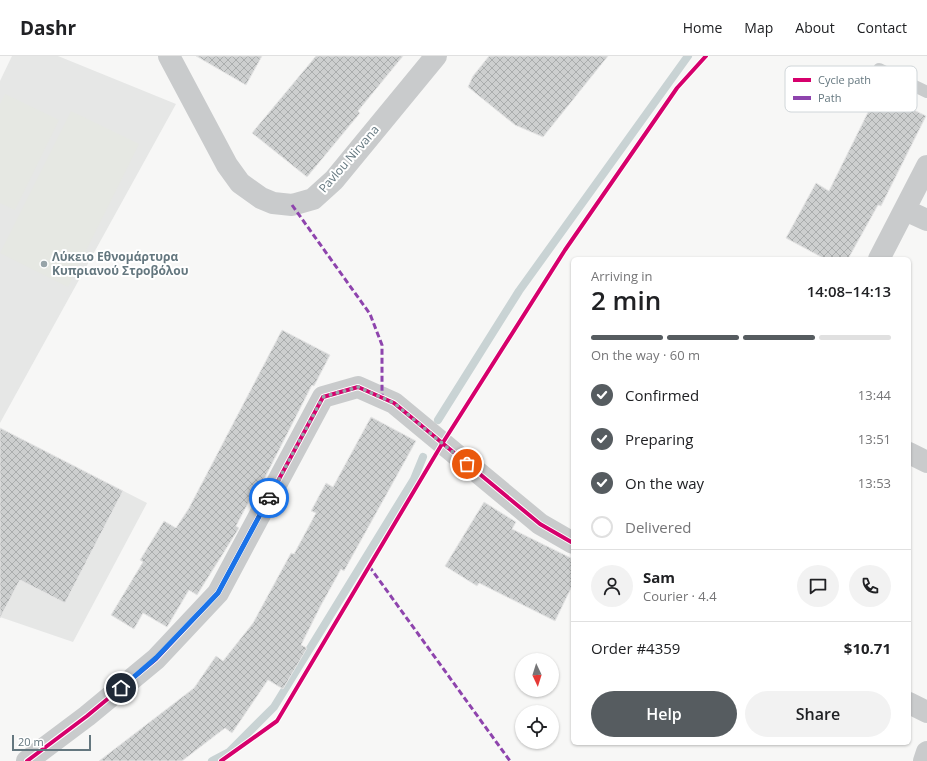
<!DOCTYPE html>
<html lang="en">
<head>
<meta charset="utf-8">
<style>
	:root { --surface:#fff; --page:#f2f2f2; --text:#202124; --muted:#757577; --line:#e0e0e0; --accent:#565c60 }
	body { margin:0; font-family:"Open Sans",sans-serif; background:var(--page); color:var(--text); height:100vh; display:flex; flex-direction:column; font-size:15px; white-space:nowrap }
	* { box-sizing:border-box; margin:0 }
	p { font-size:13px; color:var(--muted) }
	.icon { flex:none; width:22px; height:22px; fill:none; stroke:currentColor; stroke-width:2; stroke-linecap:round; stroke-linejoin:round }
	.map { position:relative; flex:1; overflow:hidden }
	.panel { position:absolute; left:571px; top:201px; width:340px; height:488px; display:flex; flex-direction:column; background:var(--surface); border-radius:6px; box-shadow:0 1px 3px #0004 }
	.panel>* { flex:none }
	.needle { width:26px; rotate:176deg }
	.fabs { position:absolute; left:515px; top:597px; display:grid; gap:8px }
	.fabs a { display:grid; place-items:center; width:44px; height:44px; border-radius:50%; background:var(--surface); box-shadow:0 1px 3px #0004; font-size:20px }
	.scale { position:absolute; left:12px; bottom:10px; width:79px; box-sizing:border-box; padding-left:4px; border:2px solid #64777f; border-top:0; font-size:11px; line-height:14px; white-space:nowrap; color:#64777f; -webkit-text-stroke:3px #fff; paint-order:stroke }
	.pin { position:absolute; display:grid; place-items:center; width:34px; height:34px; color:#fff; margin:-17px; border:2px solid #fff; border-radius:50%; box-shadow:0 1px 4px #0007 }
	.courier { position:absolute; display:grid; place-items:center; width:40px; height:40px; margin:-20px; border:3px solid #1a73e8; border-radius:50%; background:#fff; color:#222; box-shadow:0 1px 5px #0007 }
	.summary em { font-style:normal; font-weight:600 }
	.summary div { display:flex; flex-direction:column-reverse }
	.summary { display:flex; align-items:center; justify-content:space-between; height:68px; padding:0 20px }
	h1 { font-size:26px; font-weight:600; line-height:30px }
	.bar { display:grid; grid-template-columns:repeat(4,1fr); gap:6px 4px; align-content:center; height:48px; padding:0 20px }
	.bar i { height:5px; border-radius:3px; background:var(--line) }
	.bar .active { background:var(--accent) }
	.bar p { grid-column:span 4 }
	.line { display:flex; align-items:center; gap:10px; padding:0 20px; border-top:1px solid var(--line) }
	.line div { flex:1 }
	.round { display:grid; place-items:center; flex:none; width:42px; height:42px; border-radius:21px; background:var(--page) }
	ol { padding:0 20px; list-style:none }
	li { display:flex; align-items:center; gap:12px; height:44px }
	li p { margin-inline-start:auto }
	li .icon { padding:4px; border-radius:50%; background:var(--accent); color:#fff; stroke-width:4 }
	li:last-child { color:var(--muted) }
	li i { width:22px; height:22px; border:2px solid var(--line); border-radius:50% }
	.primary-button { display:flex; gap:8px; margin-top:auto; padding:8px 20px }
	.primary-button a { flex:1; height:46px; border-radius:24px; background:var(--accent); color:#fff; font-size:16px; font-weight:600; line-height:46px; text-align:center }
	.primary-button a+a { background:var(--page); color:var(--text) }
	header { display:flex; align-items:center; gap:24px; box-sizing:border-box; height:56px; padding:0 20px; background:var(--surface); border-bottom:1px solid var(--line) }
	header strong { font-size:19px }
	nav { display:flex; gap:22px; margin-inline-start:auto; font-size:14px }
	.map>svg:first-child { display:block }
</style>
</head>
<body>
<header>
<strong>Dashr</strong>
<nav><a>Home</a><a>Map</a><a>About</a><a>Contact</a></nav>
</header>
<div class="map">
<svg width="927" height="705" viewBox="0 0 927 705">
	<defs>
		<pattern id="building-cross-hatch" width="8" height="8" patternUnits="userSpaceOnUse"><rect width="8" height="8" fill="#cdcfcf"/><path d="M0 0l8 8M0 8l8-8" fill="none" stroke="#aaadad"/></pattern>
	</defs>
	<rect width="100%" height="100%" fill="#f7f7f6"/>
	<path fill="#e6e7e6" d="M 12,0 L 58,0 L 176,48 L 0,367 L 0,25 Z
		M 0,372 L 147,447 L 73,586 L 0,561 Z"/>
	<path fill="#e6e8e3" d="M 5,38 L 59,64 L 15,154 L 0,147 L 0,48 Z
		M 71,55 L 139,88 L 68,231 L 0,197 Z"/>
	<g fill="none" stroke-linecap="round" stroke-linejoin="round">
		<path stroke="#c9d3d4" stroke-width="8" d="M 438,364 L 519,235 L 688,0
			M 212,705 L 229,696 L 274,651 L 414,423 L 423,401"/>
	</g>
	<path fill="url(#building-cross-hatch)" stroke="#e6e6e6" d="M 196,0 L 262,0 L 246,29 Z
		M 316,0 L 403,0 L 358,55 L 360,57 L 307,121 L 252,77 Z
		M 489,0 L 608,0 L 543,81 L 515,69 L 468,31 L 473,20 Z
		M 878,36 L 926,60 L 881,150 L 878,149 L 848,203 L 825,203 L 786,182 L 816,127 L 829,135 Z
		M 282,274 L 330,299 L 314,330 L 312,329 L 258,435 L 255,434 L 236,470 L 239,472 L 197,539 L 189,534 L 167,571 L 143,557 L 134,573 L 111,559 L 143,506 L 140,504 L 164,465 L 176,472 L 189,452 Z
		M 371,361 L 416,385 L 344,515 L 341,513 L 320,551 L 301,589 L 307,592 L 283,633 L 268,624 L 232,677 L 225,672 L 182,705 L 99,705 L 194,632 L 216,600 L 223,605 L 253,567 L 291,497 L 294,498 L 316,457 L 311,455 L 326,427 L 333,431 Z
		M 0,372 L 123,435 L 65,547 L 20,524 L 0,562 Z
		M 484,446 L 516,466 L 512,473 L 573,503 L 573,528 L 555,565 L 479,527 L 477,530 L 445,510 Z"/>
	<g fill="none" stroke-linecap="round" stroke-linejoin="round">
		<path stroke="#c9cbcc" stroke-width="12" d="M 879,13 L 927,36"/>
		<path stroke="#c9cbcc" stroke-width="22" d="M 169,0 L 227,109 L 240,127 L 261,142 L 273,147 L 292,149 L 313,143 L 334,124 L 436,0
			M 905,154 L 927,164
			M 879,203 L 927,110
			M 909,397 L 927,406
			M 909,647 L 927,656
			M 27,705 L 87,660 L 156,603 L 218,537 L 323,341 L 358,331 L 394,347 L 540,468 L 573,487
			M 924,705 L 927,696"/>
		<path stroke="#8e44ad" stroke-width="3" stroke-dasharray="6 3" stroke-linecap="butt" d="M 292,149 L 370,258 L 382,289 L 382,342
			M 369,510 L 510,705"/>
		<defs>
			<path id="cycleway" d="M 27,705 L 87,660 L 156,603 L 218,537 L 323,341 L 358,331 L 394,347 L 540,468 L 573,487
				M 221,705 L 277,665 L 442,388 L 565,194 L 677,32 L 706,0"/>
		</defs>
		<use href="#cycleway" stroke="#fff" stroke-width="6"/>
		<use href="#cycleway" stroke="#d6006c" stroke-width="4"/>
	</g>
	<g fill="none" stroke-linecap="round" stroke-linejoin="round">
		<path stroke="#97a4a9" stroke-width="4" stroke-dasharray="0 7.2" d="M 269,442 L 323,341 L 358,331 L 394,347 L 467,408"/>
		<path stroke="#1a73e8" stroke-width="5" d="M 121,632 L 156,602 L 218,537 L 269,442"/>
	</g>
	<circle fill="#97a4a9" stroke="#fff" stroke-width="1.5" cx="44" cy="208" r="4"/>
	<g text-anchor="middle" stroke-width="4" stroke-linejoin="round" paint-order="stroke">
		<g font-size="12" fill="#64777f" stroke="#fff">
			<text transform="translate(349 103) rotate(-49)" y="4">Pavlou Nirvana</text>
		</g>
		<g font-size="12" font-weight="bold" fill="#64777f" stroke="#fff" text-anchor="start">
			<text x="52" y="205">Λύκειο Εθνομάρτυρα<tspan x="52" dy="14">Κυπριανού Στροβόλου</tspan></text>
		</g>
	</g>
	<rect x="785" y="10" width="132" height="46" rx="6" fill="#fff" stroke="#d0d6d9" stroke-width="1"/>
	<rect x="793" y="22" width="18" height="4" fill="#d6006c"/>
	<rect x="793" y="40" width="18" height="4" fill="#8e44ad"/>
	<g font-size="11" fill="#64777f">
		<text x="818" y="28">Cycle path</text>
		<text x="818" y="46">Path</text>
	</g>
</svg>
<div class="fabs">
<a><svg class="needle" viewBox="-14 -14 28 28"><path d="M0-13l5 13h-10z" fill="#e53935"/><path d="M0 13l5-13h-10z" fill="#757577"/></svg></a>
<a><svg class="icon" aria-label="locate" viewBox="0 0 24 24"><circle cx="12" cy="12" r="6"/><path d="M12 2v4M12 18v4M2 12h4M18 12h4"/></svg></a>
</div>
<div class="scale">20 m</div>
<div class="pin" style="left:467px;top:408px;background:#ea580c"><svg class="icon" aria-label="bag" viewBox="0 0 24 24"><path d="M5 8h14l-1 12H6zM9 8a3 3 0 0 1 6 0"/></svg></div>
<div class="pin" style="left:121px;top:632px;background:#1f2937"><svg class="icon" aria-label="home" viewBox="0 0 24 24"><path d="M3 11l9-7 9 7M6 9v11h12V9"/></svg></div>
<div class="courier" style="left:269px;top:442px"><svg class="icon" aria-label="car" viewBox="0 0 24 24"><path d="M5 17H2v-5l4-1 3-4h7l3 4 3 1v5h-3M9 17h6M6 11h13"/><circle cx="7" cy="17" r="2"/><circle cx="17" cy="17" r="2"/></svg></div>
<section class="panel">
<div class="summary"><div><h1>2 min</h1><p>Arriving in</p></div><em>14:08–14:13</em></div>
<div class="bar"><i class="active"></i><i class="active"></i><i class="active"></i><i></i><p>On the way · 60 m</p></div>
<ol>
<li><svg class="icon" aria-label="check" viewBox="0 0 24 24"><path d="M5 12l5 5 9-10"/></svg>Confirmed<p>13:44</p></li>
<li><svg class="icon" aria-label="check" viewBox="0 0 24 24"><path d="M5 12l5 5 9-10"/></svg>Preparing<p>13:51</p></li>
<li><svg class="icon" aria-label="check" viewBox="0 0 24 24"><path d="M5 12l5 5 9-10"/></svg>On the way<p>13:53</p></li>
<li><i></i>Delivered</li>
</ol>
<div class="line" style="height:72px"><a class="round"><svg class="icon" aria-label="person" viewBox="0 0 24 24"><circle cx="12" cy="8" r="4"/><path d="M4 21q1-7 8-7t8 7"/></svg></a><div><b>Sam</b><p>Courier · 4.4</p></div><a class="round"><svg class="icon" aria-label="chat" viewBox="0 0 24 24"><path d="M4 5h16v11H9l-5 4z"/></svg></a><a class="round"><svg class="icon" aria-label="phone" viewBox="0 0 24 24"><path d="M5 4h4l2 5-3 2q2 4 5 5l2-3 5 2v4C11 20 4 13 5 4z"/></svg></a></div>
<div class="line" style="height:52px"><div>Order #4359</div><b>$10.71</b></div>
<div class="primary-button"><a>Help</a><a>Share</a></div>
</section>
</div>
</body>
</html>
